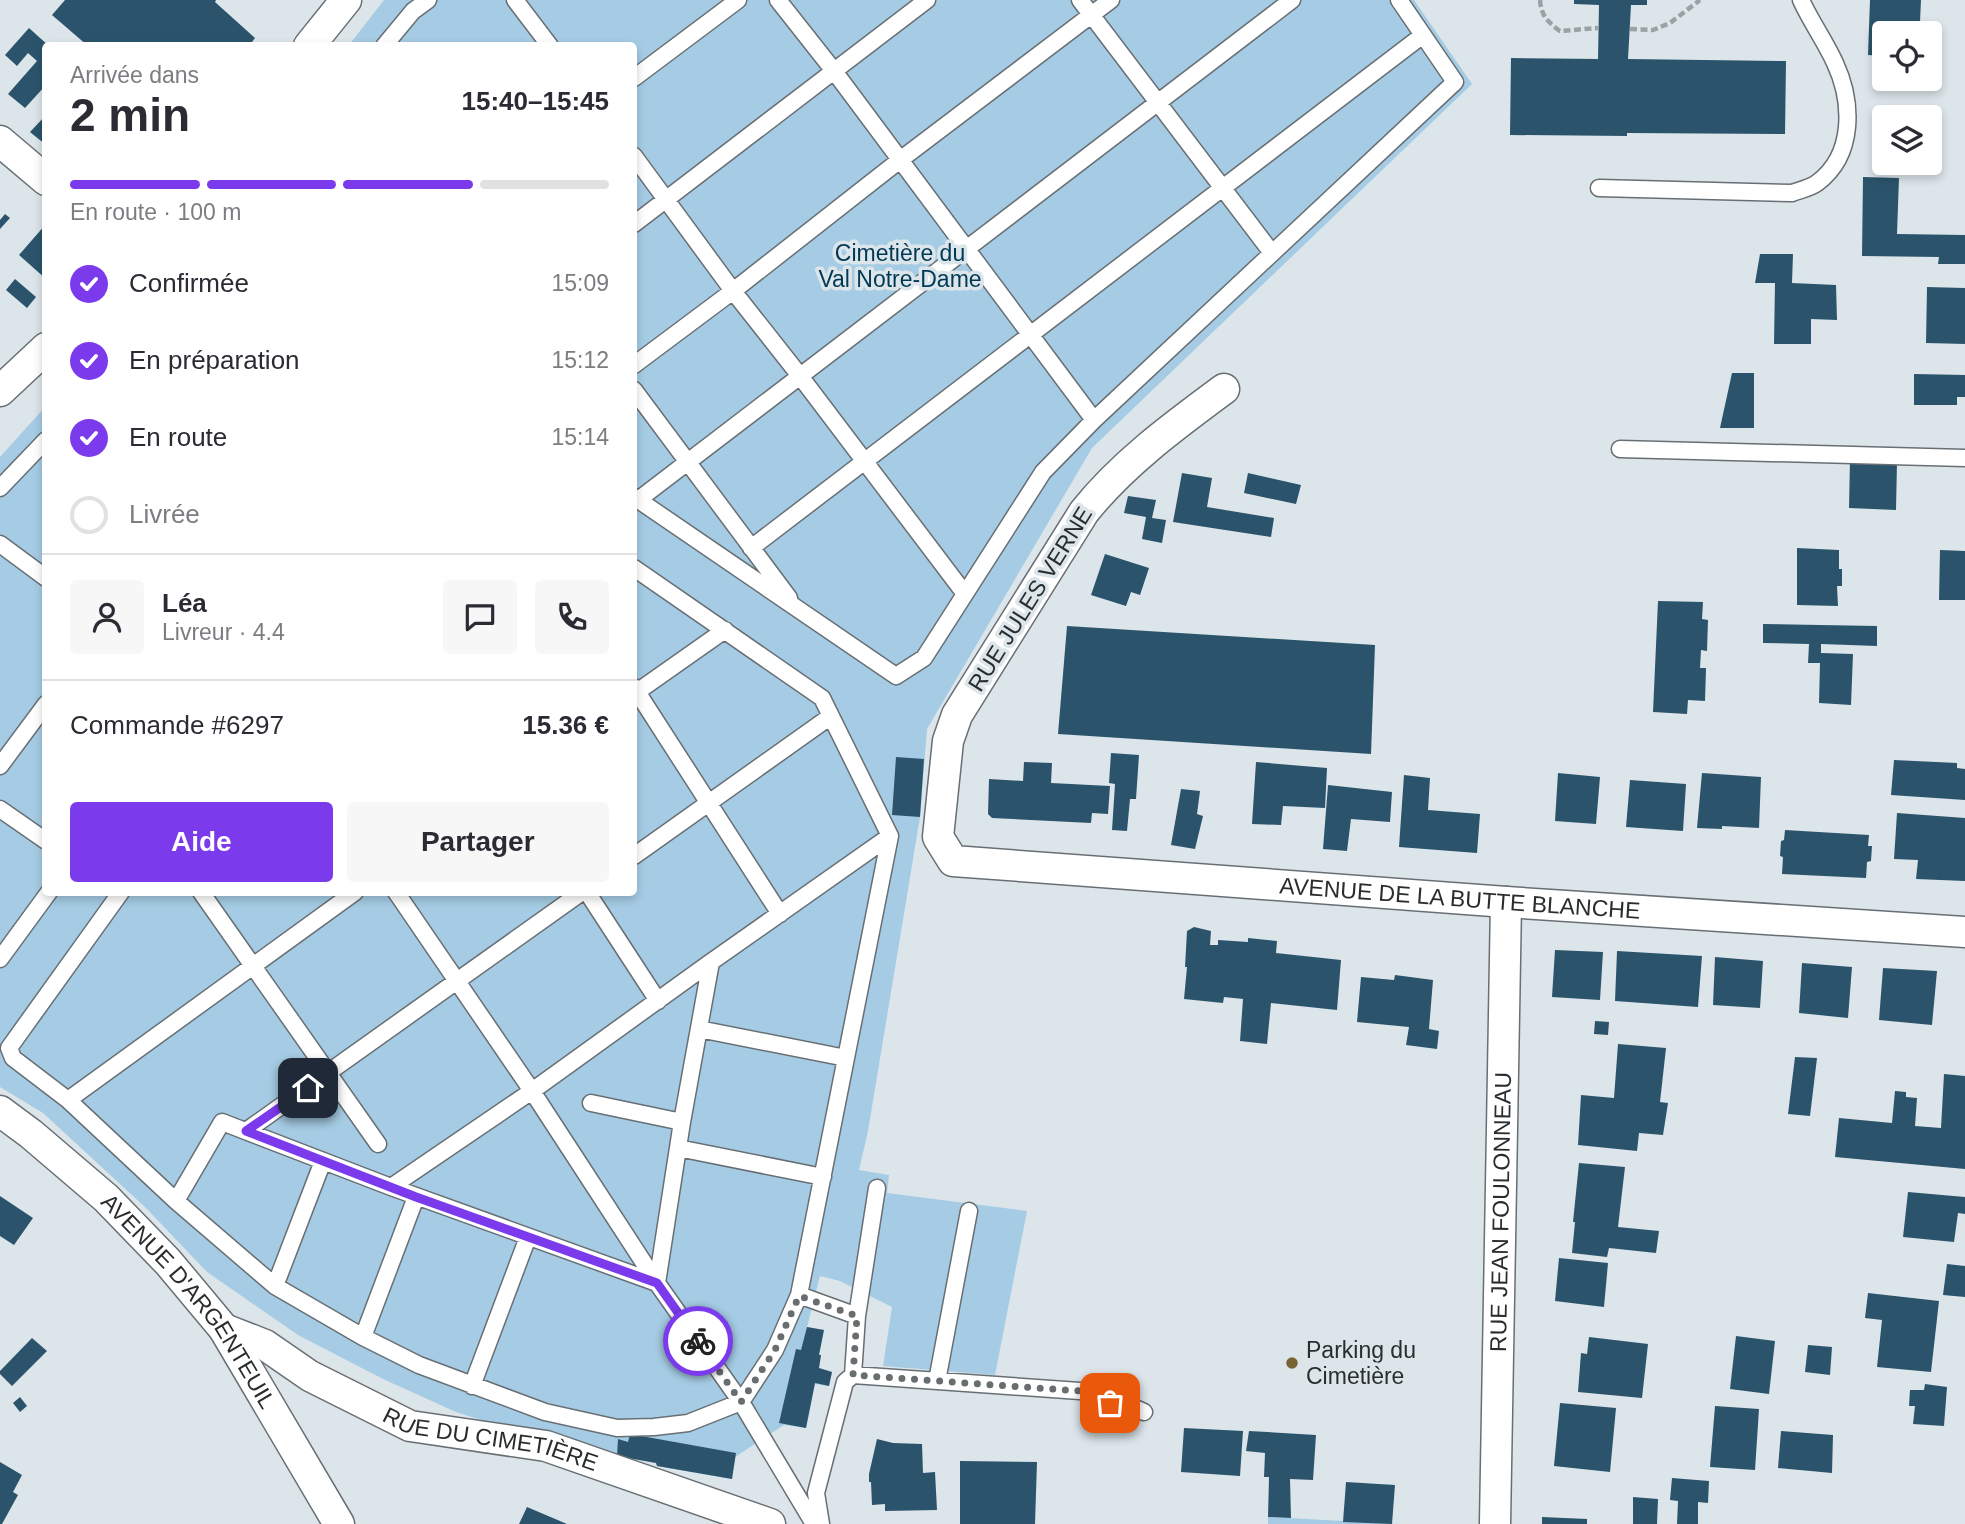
<!DOCTYPE html>
<html lang="fr">
<head>
<meta charset="utf-8">
<style>
	:root { --surface:#fff; --page:#f7f7f7; --text:#2b2b33; --muted:#7c7c81; --line:#e1e1e2; --accent:#7c3aed }
	body { margin:0; font-family:Arial,sans-serif; background:var(--page); color:var(--text); height:100vh; display:flex; flex-direction:column; font-size:26px; white-space:nowrap }
	* { box-sizing:border-box; margin:0 }
	p { font-size:23px; color:var(--muted) }
	.icon { flex:none; width:38px; height:38px; fill:none; stroke:currentColor; stroke-width:2; stroke-linecap:round; stroke-linejoin:round }
	.map { position:relative; flex:1; overflow:hidden }
	.side { position:absolute; left:42px; top:42px; width:595px; height:854px; display:flex; flex-direction:column; background:var(--surface); border-radius:7px; box-shadow:0 4px 10px #0003 }
	.side>* { flex:none }
	.tools { position:absolute; left:1872px; top:21px; display:grid; gap:14px }
	.tools a { display:grid; place-items:center; width:70px; height:70px; border-radius:7px; background:var(--surface); box-shadow:0 4px 10px #0003; font-size:35px }
	.pin { position:absolute; display:grid; place-items:center; width:60px; height:60px; color:#fff; margin:-30px; border-radius:14px; box-shadow:0 4px 10px #0006 }
	.courier { position:absolute; display:grid; place-items:center; width:70px; height:70px; margin:-35px; border:5px solid #7c3aed; border-radius:50%; background:#fff; color:#222; box-shadow:0 2px 9px #0007 }
	.summary em { font-style:normal; font-weight:700 }
	.summary div { display:flex; flex-direction:column-reverse }
	.summary { display:flex; align-items:center; justify-content:space-between; height:119px; padding:0 28px }
	h1 { font-size:46px; font-weight:700; line-height:52px }
	.bar { display:grid; grid-template-columns:repeat(4,1fr); gap:10px 7px; align-content:center; height:84px; padding:0 28px }
	.bar i { height:9px; border-radius:5px; background:var(--line) }
	.bar .selected { background:var(--accent) }
	.bar p { grid-column:span 4 }
	.line { display:flex; align-items:center; gap:18px; padding:0 28px; border-top:2px solid var(--line) }
	.line div { flex:1 }
	.round { display:grid; place-items:center; flex:none; width:74px; height:74px; border-radius:7px; background:var(--page) }
	ol { padding:0 28px; list-style:none }
	li { display:flex; align-items:center; gap:21px; height:77px }
	li p { margin-inline-start:auto }
	li .icon { padding:7px; border-radius:50%; background:var(--accent); color:#fff; stroke-width:4 }
	li:last-child { color:var(--muted) }
	li i { width:38px; height:38px; border:4px solid var(--line); border-radius:50% }
	.action { display:flex; gap:14px; margin-top:auto; padding:14px 28px }
	.action a { flex:1; height:80px; border-radius:7px; background:var(--accent); color:#fff; font-size:28px; font-weight:700; line-height:80px; text-align:center }
	.action a+a { background:var(--page); color:var(--text) }
	.map>svg:first-child { display:block }
</style>
</head>
<body>
<div class="map">
<svg width="1965" height="1524" viewBox="0 0 1965 1524">
	<rect width="100%" height="100%" fill="#dce5ea"/>
	<path fill="#a5cce4" d="M 384,0 L 1414,0 L 1472,84 L 1092,448 L 927,729 L 920,817 L 868,1131 L 859,1170 L 889,1175 L 887,1193 L 1027,1211 L 995,1375 L 883,1366 L 892,1307 L 840,1281 L 820,1276 L 807,1327 L 824,1330 L 819,1354 L 821,1355 L 819,1368 L 832,1372 L 829,1386 L 815,1384 L 806,1428 L 784,1425 L 735,1457 L 732,1479 L 657,1466 L 656,1463 L 617,1456 L 531,1436 L 456,1412 L 383,1379 L 298,1335 L 207,1272 L 146,1208 L 43,1113 L 0,1087 L 0,457 L 45,407 L 46,892 L 634,892 L 634,46 L 349,45 Z
		M 1268,1517 L 1398,1524 L 1268,1524 Z"/>
	<path fill="#2b546c" d="M 65,0 L 216,0 L 215,2 L 255,38 L 249,46 L 88,46 L 52,15 Z
		M 1574,0 L 1647,0 L 1647,5 L 1631,5 L 1628,59 L 1786,61 L 1785,134 L 1627,133 L 1627,136 L 1510,135 L 1511,58 L 1598,59 L 1599,5 L 1574,4 Z
		M 1870,0 L 1921,0 L 1920,22 L 1915,21 L 1915,33 L 1885,33 L 1885,56 L 1868,55 Z
		M 29,28 L 49,46 L 46,46 L 46,85 L 25,108 L 8,94 L 37,61 L 28,53 L 17,66 L 5,55 Z
		M 1930,37 L 1938,37 L 1937,57 L 1930,57 Z
		M 46,115 L 46,145 L 30,132 Z
		M 1863,177 L 1899,178 L 1897,234 L 1965,235 L 1965,264 L 1938,264 L 1939,257 L 1862,256 Z
		M 5,214 L 10,218 L 0,229 L 0,220 Z
		M 46,224 L 46,279 L 19,255 Z
		M 1760,254 L 1793,254 L 1792,283 L 1836,285 L 1837,320 L 1811,319 L 1811,344 L 1774,344 L 1775,283 L 1755,283 Z
		M 15,279 L 36,297 L 27,308 L 6,290 Z
		M 1927,287 L 1965,288 L 1965,344 L 1926,343 Z
		M 1732,373 L 1754,373 L 1754,428 L 1720,428 Z
		M 1914,374 L 1965,375 L 1965,397 L 1957,397 L 1957,405 L 1914,405 Z
		M 1850,460 L 1897,462 L 1896,510 L 1849,508 Z
		M 1182,473 L 1212,478 L 1207,507 L 1274,518 L 1271,537 L 1173,522 Z
		M 1248,473 L 1301,485 L 1296,504 L 1244,493 Z
		M 1128,496 L 1156,500 L 1152,518 L 1166,520 L 1162,543 L 1142,539 L 1146,517 L 1124,513 Z
		M 1797,548 L 1839,550 L 1839,569 L 1842,569 L 1842,586 L 1837,586 L 1838,606 L 1797,605 Z
		M 1940,550 L 1965,551 L 1965,600 L 1939,600 Z
		M 1105,554 L 1149,568 L 1140,595 L 1131,592 L 1126,606 L 1091,595 Z
		M 1658,601 L 1703,602 L 1702,619 L 1708,620 L 1707,651 L 1701,650 L 1700,668 L 1706,668 L 1705,701 L 1688,700 L 1687,714 L 1653,712 Z
		M 1763,624 L 1877,626 L 1877,646 L 1821,644 L 1821,653 L 1853,654 L 1851,705 L 1819,703 L 1820,663 L 1808,663 L 1809,644 L 1763,643 Z
		M 1067,626 L 1375,645 L 1371,754 L 1058,734 Z
		M 1111,753 L 1139,755 L 1136,799 L 1130,799 L 1127,831 L 1112,830 L 1115,784 L 1109,783 Z
		M 896,757 L 924,759 L 920,817 L 892,815 Z
		M 1894,760 L 1957,763 L 1957,768 L 1965,769 L 1965,800 L 1891,795 Z
		M 1024,762 L 1052,763 L 1051,783 L 1110,786 L 1108,814 L 1092,813 L 1091,823 L 992,818 L 988,814 L 989,779 L 1023,781 Z
		M 1256,762 L 1327,768 L 1325,808 L 1283,806 L 1281,825 L 1252,824 Z
		M 1558,773 L 1600,777 L 1596,824 L 1555,821 Z
		M 1702,773 L 1761,777 L 1759,828 L 1722,826 L 1722,829 L 1697,828 Z
		M 1404,775 L 1430,778 L 1428,810 L 1480,814 L 1477,853 L 1399,847 Z
		M 1630,780 L 1686,784 L 1683,831 L 1626,827 Z
		M 1328,785 L 1392,792 L 1390,822 L 1351,819 L 1347,851 L 1323,849 Z
		M 1181,789 L 1200,791 L 1197,814 L 1203,816 L 1195,849 L 1171,845 Z
		M 1897,813 L 1965,818 L 1965,881 L 1916,879 L 1918,860 L 1894,859 Z
		M 1785,830 L 1869,835 L 1868,846 L 1872,846 L 1871,861 L 1867,862 L 1866,878 L 1782,874 L 1783,857 L 1780,856 L 1781,841 L 1784,840 Z
		M 1194,927 L 1211,931 L 1210,945 L 1218,945 L 1218,940 L 1248,942 L 1248,938 L 1277,941 L 1276,953 L 1341,960 L 1337,1010 L 1271,1003 L 1267,1044 L 1240,1041 L 1243,999 L 1224,997 L 1223,1003 L 1184,999 L 1187,967 L 1185,967 L 1187,931 Z
		M 1555,950 L 1603,952 L 1600,1000 L 1552,997 Z
		M 1617,951 L 1702,956 L 1698,1007 L 1615,1001 Z
		M 1715,957 L 1763,961 L 1760,1008 L 1713,1005 Z
		M 1802,963 L 1852,967 L 1848,1018 L 1799,1013 Z
		M 1883,968 L 1937,971 L 1932,1025 L 1879,1020 Z
		M 1395,975 L 1433,980 L 1429,1029 L 1439,1031 L 1437,1049 L 1406,1045 L 1409,1027 L 1357,1022 L 1361,977 L 1394,980 Z
		M 1595,1021 L 1609,1022 L 1608,1035 L 1594,1034 Z
		M 1618,1044 L 1666,1048 L 1660,1102 L 1668,1103 L 1663,1135 L 1639,1133 L 1637,1151 L 1578,1145 L 1581,1095 L 1614,1098 Z
		M 1795,1057 L 1817,1058 L 1810,1116 L 1788,1114 Z
		M 1944,1074 L 1965,1076 L 1965,1169 L 1835,1157 L 1839,1118 L 1892,1123 L 1895,1091 L 1906,1092 L 1906,1097 L 1917,1098 L 1915,1126 L 1941,1128 Z
		M 1579,1163 L 1625,1167 L 1618,1227 L 1659,1231 L 1656,1253 L 1609,1248 L 1607,1257 L 1572,1253 L 1575,1222 L 1573,1222 Z
		M 1908,1192 L 1965,1197 L 1965,1214 L 1958,1213 L 1954,1242 L 1903,1237 Z
		M 0,1196 L 33,1218 L 14,1245 L 0,1236 Z
		M 1559,1258 L 1608,1263 L 1604,1307 L 1555,1301 Z
		M 1947,1264 L 1965,1266 L 1965,1297 L 1943,1295 Z
		M 1868,1293 L 1939,1301 L 1931,1372 L 1877,1367 L 1882,1320 L 1865,1318 Z
		M 807,1327 L 824,1330 L 819,1355 L 821,1355 L 819,1368 L 832,1372 L 829,1386 L 815,1383 L 806,1428 L 779,1423 L 796,1349 L 801,1350 Z
		M 1736,1336 L 1775,1341 L 1769,1394 L 1730,1389 Z
		M 1589,1337 L 1648,1344 L 1642,1398 L 1578,1392 L 1581,1353 L 1587,1354 Z
		M 32,1338 L 47,1351 L 12,1386 L 0,1374 L 0,1371 Z
		M 1808,1345 L 1832,1347 L 1830,1375 L 1805,1372 Z
		M 1925,1384 L 1947,1387 L 1944,1426 L 1913,1424 L 1915,1406 L 1909,1406 L 1910,1390 L 1924,1390 Z
		M 20,1397 L 27,1406 L 20,1412 L 13,1403 Z
		M 1560,1403 L 1616,1408 L 1610,1472 L 1554,1466 Z
		M 1715,1406 L 1759,1409 L 1755,1470 L 1710,1467 Z
		M 1184,1428 L 1243,1431 L 1240,1476 L 1181,1472 Z
		M 1249,1431 L 1316,1435 L 1313,1480 L 1290,1479 L 1291,1518 L 1268,1517 L 1269,1477 L 1264,1477 L 1265,1453 L 1246,1451 Z
		M 1781,1431 L 1833,1435 L 1832,1473 L 1778,1468 Z
		M 630,1434 L 736,1453 L 732,1479 L 657,1466 L 656,1463 L 617,1456 L 618,1439 L 628,1442 Z
		M 877,1439 L 893,1443 L 922,1444 L 923,1473 L 935,1472 L 937,1510 L 885,1511 L 885,1504 L 872,1505 L 871,1482 L 869,1482 L 869,1474 Z
		M 960,1461 L 1037,1462 L 1035,1524 L 960,1524 Z
		M 0,1462 L 22,1475 L 13,1492 L 18,1495 L 2,1524 L 0,1524 Z
		M 1672,1478 L 1709,1481 L 1708,1503 L 1698,1502 L 1698,1524 L 1677,1524 L 1678,1501 L 1670,1500 Z
		M 1346,1482 L 1395,1485 L 1392,1524 L 1343,1522 Z
		M 1633,1497 L 1658,1499 L 1657,1524 L 1633,1524 Z
		M 527,1507 L 567,1524 L 519,1524 Z
		M 1542,1517 L 1587,1519 L 1587,1524 L 1542,1524 Z"/>
	<g fill="none" stroke-linecap="round" stroke-linejoin="round">
		<defs>
			<path id="lane" d="M 515,0 L 550,46
				M 927,0 L 834,71 L 1094,420
				M 1080,0 L 1272,253
				M 384,46 L 413,11 L 428,0
				M 634,78 L 738,0
				M 634,156 L 733,291 L 800,376 L 965,594 L 924,658 L 896,676 L 634,497
				M 1599,188 L 1792,193 C 1800,190 1810,188 1817,183 C 1855,155 1853,102 1835,63 C 1825,41 1811,22 1801,0
				M 634,224 L 834,71 L 778,0
				M 634,365 L 733,291 L 900,160 L 1111,0
				M 634,390 L 789,598
				M 1620,449 L 1965,458
				M 0,488 L 46,440
				M 638,500 L 1292,0
				M 0,544 L 46,578
				M 751,548 L 1423,35
				M 965,594 L 1043,472 L 1094,420 L 1455,82 L 1399,0
				M 634,687 L 780,914
				M 634,694 L 725,630
				M 0,766 L 46,704
				M 0,809 L 46,841
				M 634,856 L 831,716
				M 121,892 L 9,1048 L 13,1058 L 68,1100 L 176,1201 L 275,1286 L 363,1337 L 419,1365 L 545,1412 L 617,1428 L 654,1427 L 688,1423 L 741,1402 L 775,1350 L 799,1295 L 890,836 L 822,698 L 634,568
				M 201,892 L 378,1144
				M 396,892 L 532,1091 L 657,1283 L 741,1402 L 814,1524
				M 587,892 L 658,1001
				M 0,959 L 49,892
				M 699,1029 L 846,1058
				M 68,1100 L 355,892
				M 591,1103 L 682,1122
				M 246,1131 L 582,892
				M 678,1148 L 823,1177
				M 391,1187 L 532,1091 L 711,962
				M 176,1201 L 222,1122 L 391,1187 L 657,1283 L 682,1122 L 711,962 L 890,836
				M 275,1286 L 323,1161
				M 799,1295 L 857,1316 L 877,1188
				M 363,1337 L 416,1197
				M 853,1375 L 857,1316
				M 937,1381 L 969,1211
				M 472,1386 L 528,1237
				M 821,1524 L 816,1493 L 845,1382 L 853,1375 L 1094,1392 L 1110,1403 L 1135,1408 L 1144,1412"/>
			<g id="street">
				<path d="M 309,46 L 346,0"/>
				<path d="M 0,141 L 46,180"/>
				<path id="s1" d="M 1224,389 C 1174,426 1122,464 1084,512 L 957,715 L 948,741 L 938,837 L 953,861 L 1506,902 L 1965,932"/>
				<path d="M 0,391 L 46,348"/>
				<path id="s2" d="M 0,1111 L 31,1134 L 106,1198 L 168,1262 L 224,1329 L 339,1524"/>
				<path id="s3" d="M 224,1329 L 265,1345 L 310,1376 L 410,1426 L 546,1446 L 770,1524"/>
				<path id="s4" d="M 1495,1524 L 1506,902"/>
			</g>
		</defs>
		<use href="#lane" stroke="#686f74" stroke-width="19"/>
		<use href="#street" stroke="#686f74" stroke-width="33"/>
		<path stroke="#9ba2a5" stroke-width="4.5" stroke-dasharray="7 3.5" stroke-linecap="butt" d="M 1540,0 C 1541,16 1548,22 1560,31 L 1598,28
			M 1630,29 L 1653,30 L 1670,23 L 1700,0"/>
		<use href="#lane" stroke="#fff" stroke-width="16"/>
		<use href="#street" stroke="#fff" stroke-width="30"/>
	</g>
	<g fill="none" stroke-linecap="round" stroke-linejoin="round">
		<path stroke="#686d70" stroke-width="7" stroke-dasharray="0 12.6" d="M 698,1341 L 741,1402 L 775,1350 L 799,1296 L 857,1316 L 853,1375 L 1094,1392 L 1110,1403"/>
		<path stroke="#7c3aed" stroke-width="9" d="M 308,1088 L 246,1131 L 416,1197 L 657,1283 L 698,1341"/>
	</g>
	<circle fill="#796434" stroke="#dce5ea" stroke-width="2.5" cx="1292" cy="1363" r="7"/>
	<g text-anchor="middle" stroke-width="7" stroke-linejoin="round" paint-order="stroke">
		<g font-size="23" fill="#003955" stroke="#dce5ea">
			<text x="900" y="261">Cimetière du<tspan x="900" dy="26">Val Notre-Dame</tspan></text>
		</g>
		<g font-size="23" fill="#2a2d2f" stroke="#dce5ea">
			<text transform="translate(1030 599) rotate(-58)" y="8">RUE JULES VERNE</text>
			<text dy="8" stroke="none"><textPath href="#s1" startOffset="1087">AVENUE DE LA BUTTE BLANCHE</textPath></text>
			<text dy="8" stroke="none"><textPath href="#s4" startOffset="312">RUE JEAN FOULONNEAU</textPath></text>
			<text dy="8" stroke="none"><textPath href="#s2" startOffset="270">AVENUE D'ARGENTEUIL</textPath></text>
			<text dy="8" stroke="none"><textPath href="#s3" startOffset="292">RUE DU CIMETIÈRE</textPath></text>
		</g>
		<g font-size="23" fill="#2a2d2f" stroke="#dce5ea" text-anchor="start">
			<text x="1306" y="1358">Parking du<tspan x="1306" dy="26">Cimetière</tspan></text>
		</g>
	</g>
</svg>
<div class="tools">
<a><svg class="icon" aria-label="locate" viewBox="0 0 24 24"><circle cx="12" cy="12" r="6"/><path d="M12 2v4M12 18v4M2 12h4M18 12h4"/></svg></a>
<a><svg class="icon" aria-label="layers" viewBox="0 0 24 24"><path d="M12 4l9 5-9 5-9-5zM3 14l9 5 9-5"/></svg></a>
</div>
<div class="pin" style="left:1110px;top:1403px;background:#ea580c"><svg class="icon" aria-label="bag" viewBox="0 0 24 24"><path d="M5 8h14l-1 12H6zM9 8a3 3 0 0 1 6 0"/></svg></div>
<div class="pin" style="left:308px;top:1088px;background:#1f2937"><svg class="icon" aria-label="home" viewBox="0 0 24 24"><path d="M3 11l9-7 9 7M6 9v11h12V9"/></svg></div>
<div class="courier" style="left:698px;top:1341px"><svg class="icon" aria-label="bike" viewBox="0 0 24 24"><circle cx="6" cy="16" r="4"/><circle cx="18" cy="16" r="4"/><path d="M6 16l4-8h5l3 8M10 8l3 8H6M13 5h3"/></svg></div>
<section class="side">
<div class="summary"><div><h1>2 min</h1><p>Arrivée dans</p></div><em>15:40–15:45</em></div>
<div class="bar"><i class="selected"></i><i class="selected"></i><i class="selected"></i><i></i><p>En route · 100 m</p></div>
<ol>
<li><svg class="icon" aria-label="check" viewBox="0 0 24 24"><path d="M5 12l5 5 9-10"/></svg>Confirmée<p>15:09</p></li>
<li><svg class="icon" aria-label="check" viewBox="0 0 24 24"><path d="M5 12l5 5 9-10"/></svg>En préparation<p>15:12</p></li>
<li><svg class="icon" aria-label="check" viewBox="0 0 24 24"><path d="M5 12l5 5 9-10"/></svg>En route<p>15:14</p></li>
<li><i></i>Livrée</li>
</ol>
<div class="line" style="height:126px"><a class="round"><svg class="icon" aria-label="person" viewBox="0 0 24 24"><circle cx="12" cy="8" r="4"/><path d="M4 21q1-7 8-7t8 7"/></svg></a><div><b>Léa</b><p>Livreur · 4.4</p></div><a class="round"><svg class="icon" aria-label="chat" viewBox="0 0 24 24"><path d="M4 5h16v11H9l-5 4z"/></svg></a><a class="round"><svg class="icon" aria-label="phone" viewBox="0 0 24 24"><path d="M5 4h4l2 5-3 2q2 4 5 5l2-3 5 2v4C11 20 4 13 5 4z"/></svg></a></div>
<div class="line" style="height:91px"><div>Commande #6297</div><b>15.36 €</b></div>
<div class="action"><a>Aide</a><a>Partager</a></div>
</section>
</div>
</body>
</html>
